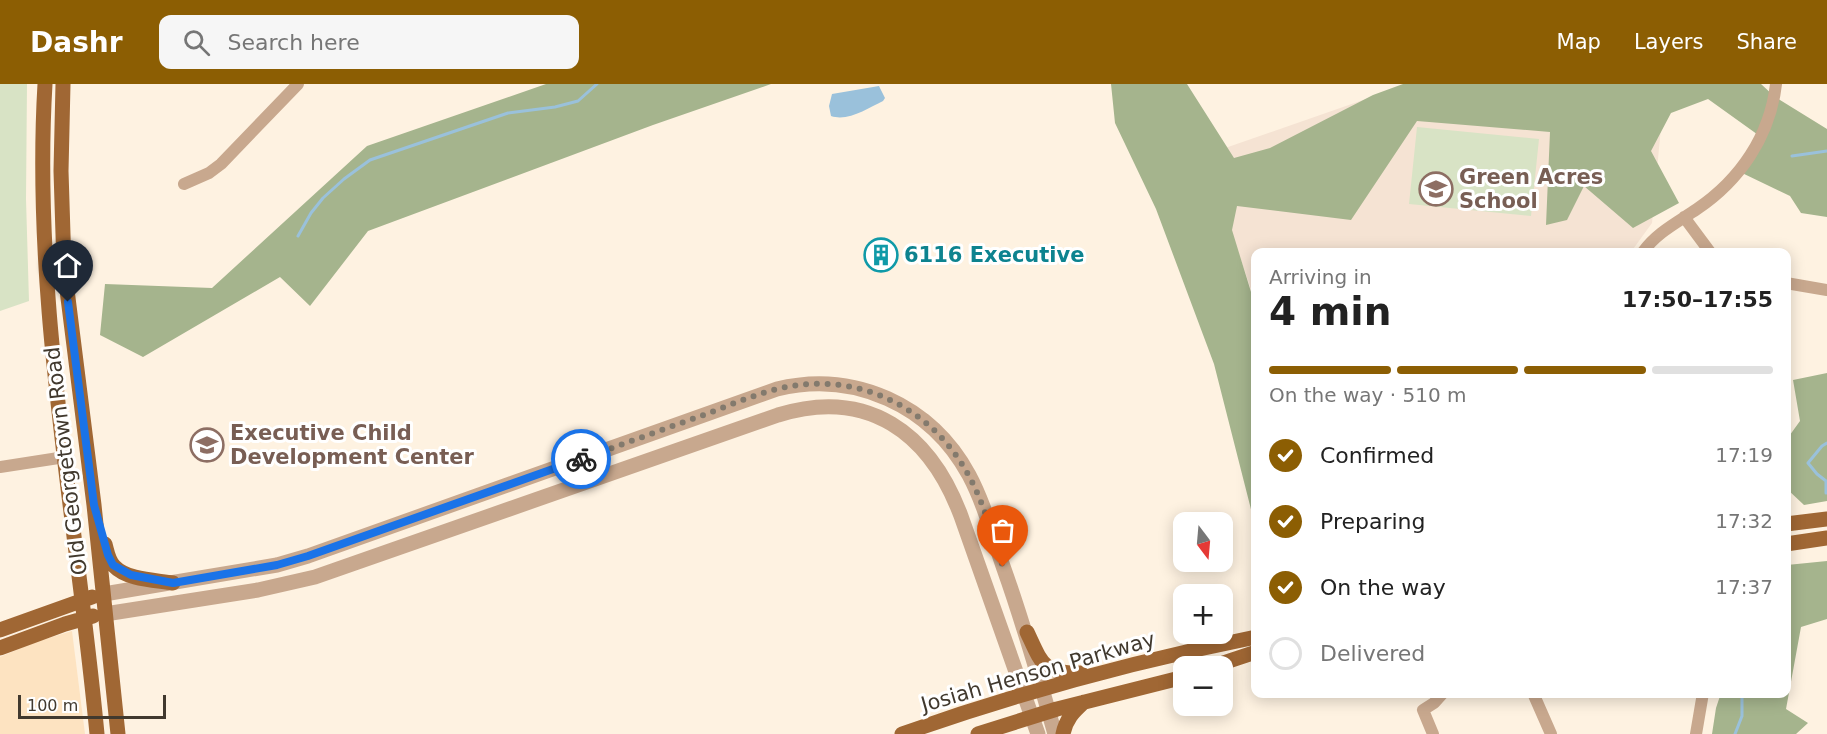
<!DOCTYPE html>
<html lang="en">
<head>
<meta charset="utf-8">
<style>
	:root { --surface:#fff; --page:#f6f6f6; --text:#222; --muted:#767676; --line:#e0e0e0; --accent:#8c5e03 }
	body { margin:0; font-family:"DejaVu Sans",sans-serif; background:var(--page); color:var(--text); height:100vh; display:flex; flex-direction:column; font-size:22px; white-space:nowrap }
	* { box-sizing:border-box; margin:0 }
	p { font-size:20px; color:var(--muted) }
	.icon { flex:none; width:33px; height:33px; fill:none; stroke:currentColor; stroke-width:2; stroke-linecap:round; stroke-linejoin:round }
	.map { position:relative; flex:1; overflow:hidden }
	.details { position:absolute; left:1251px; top:164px; width:540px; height:450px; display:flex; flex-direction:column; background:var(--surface); border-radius:12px; box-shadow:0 3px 15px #0003 }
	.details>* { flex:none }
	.needle { width:39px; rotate:164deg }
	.buttons { position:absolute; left:1173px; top:428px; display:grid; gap:12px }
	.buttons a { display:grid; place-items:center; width:60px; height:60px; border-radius:12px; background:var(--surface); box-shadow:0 3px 15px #0003; font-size:30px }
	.scale { position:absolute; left:18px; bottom:15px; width:148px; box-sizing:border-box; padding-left:6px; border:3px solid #41392e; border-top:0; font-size:16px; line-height:21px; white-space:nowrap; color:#41392e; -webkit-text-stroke:4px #fff; paint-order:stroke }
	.pin { position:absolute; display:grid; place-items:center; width:51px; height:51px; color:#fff; margin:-62px -26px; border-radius:50% 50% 50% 0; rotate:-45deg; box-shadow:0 0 6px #0007 }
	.pin .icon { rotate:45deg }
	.courier { position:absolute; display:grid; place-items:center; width:60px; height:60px; margin:-30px; border:4px solid #1a73e8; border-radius:50%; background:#fff; color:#222; box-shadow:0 2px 8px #0007 }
	.head em { font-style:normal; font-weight:800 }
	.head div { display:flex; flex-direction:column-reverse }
	.head { display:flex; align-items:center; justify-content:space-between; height:102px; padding:0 18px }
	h1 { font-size:39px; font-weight:800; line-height:45px }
	.bar { display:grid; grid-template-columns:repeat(4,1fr); gap:9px 6px; align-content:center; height:72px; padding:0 18px }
	.bar i { height:8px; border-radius:4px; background:var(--line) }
	.bar .current { background:var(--accent) }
	.bar p { grid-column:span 4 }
	ol { padding:0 18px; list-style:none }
	li { display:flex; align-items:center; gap:18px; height:66px }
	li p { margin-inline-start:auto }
	li .icon { padding:6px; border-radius:50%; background:var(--accent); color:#fff; stroke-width:4 }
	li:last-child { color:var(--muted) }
	li i { width:33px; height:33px; border:3px solid var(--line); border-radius:50% }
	header { display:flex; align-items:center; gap:36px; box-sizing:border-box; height:84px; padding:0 30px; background:var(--accent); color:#fff }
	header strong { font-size:28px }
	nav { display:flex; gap:33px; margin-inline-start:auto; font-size:21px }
	.search { width:420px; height:54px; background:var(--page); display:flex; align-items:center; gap:15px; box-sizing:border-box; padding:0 21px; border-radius:12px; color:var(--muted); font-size:22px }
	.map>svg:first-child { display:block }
</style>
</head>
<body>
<header>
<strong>Dashr</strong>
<div class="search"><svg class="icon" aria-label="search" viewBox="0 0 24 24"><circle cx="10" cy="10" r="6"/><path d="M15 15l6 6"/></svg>Search here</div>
<nav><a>Map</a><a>Layers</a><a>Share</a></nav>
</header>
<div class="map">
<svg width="1827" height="650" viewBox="0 0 1827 650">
	<rect width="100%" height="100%" fill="#fef2e1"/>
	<path fill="#fde3c1" d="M 72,547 L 85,650 L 0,650 L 0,573 L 35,558 Z"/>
	<path fill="#f5e3d3" d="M 1409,0 L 1664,11 L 1652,139 L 1631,168 L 1256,168 L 1255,217 L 1205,71 Z"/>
	<path fill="#d8e3c5" d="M 0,0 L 27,0 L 26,115 L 29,217 L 0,227 Z
		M 1417,43 L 1539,55 L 1531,132 L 1409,120 Z"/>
	<path fill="#a5b48d" d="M 546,0 L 771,0 L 653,41 L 368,147 L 310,222 L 280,193 L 143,273 L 100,251 L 105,200 L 212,204 L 367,62 Z
		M 1111,0 L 1187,0 L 1234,74 L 1270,64 L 1373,11 L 1403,0 L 1761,0 L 1775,13 L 1827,45 L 1827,133 L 1801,129 L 1790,112 L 1740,88 L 1761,53 L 1708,15 L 1671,29 L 1651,67 L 1679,119 L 1633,144 L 1584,102 L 1567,136 L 1546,141 L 1550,48 L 1417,37 L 1351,136 L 1237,122 L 1232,146 L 1255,221 L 1255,441 L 1214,280 L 1156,125 L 1115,39 Z
		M 1827,289 L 1827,417 L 1804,421 L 1787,405 L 1787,355 L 1800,337 L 1793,296 Z
		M 1827,477 L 1827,535 L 1801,543 L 1786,625 L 1808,639 L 1796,650 L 1712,650 L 1716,624 L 1721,609 L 1786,609 L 1787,481 Z"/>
	<path fill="#9ac1db" d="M 879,2 L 885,14 L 883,17 C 868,24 848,38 831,32 L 829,22 L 832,10 Z"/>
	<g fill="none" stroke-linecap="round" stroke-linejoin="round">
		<path stroke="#9ac1db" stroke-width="3" d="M 1792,72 L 1827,67
			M 298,152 L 311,129 L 323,114 L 344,95 L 370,76 L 508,29 L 555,23 L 578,17 L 597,0
			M 1826,409 L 1826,397 L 1817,390 L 1808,379 L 1822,362 L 1827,359
			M 1786,479 L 1787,477
			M 1735,650 L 1742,632 L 1742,609"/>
		<path stroke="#c8a88e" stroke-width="12" d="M 184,100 L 209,89 L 221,80 L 298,0
			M 1684,133 L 1710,168
			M 1643,168 C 1656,149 1678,138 1697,125 C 1740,96 1770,52 1776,0
			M 1786,199 L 1827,206
			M 0,383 L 65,373
			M 1533,609 L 1551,650
			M 1433,650 L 1423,626 L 1434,619 L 1443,609
			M 1696,650 L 1703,609"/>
		<path stroke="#c8a88e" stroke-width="15" d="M 104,510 L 277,481 L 308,472 L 777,305 C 854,286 931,321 969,391 C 985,421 993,454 1004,485 C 1024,541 1039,594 1055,650
			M 105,530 L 258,506 L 315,493 L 778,331 C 868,303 930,349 961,432 L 1038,650"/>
		<path stroke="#a06734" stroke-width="15" d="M 45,0 C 32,216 77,436 97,650
			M 63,0 L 61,87 L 64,182 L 94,421 L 118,650
			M 1786,440 L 1827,435
			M 105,460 C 107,467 108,476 114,482 C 127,496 155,496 173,499
			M 1786,460 L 1827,454
			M 0,546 L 92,513
			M 1027,548 C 1042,580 1043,590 1081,589
			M 0,564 L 65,540 L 93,532
			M 1214,582 L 1256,568
			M 902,650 C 1018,609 1136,577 1256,553
			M 978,650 L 1057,625 L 1184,593
			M 1063,650 C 1066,635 1073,628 1084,618"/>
	</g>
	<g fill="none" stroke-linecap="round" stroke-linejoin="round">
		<path stroke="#837a6d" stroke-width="6" stroke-dasharray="0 10.8" d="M 581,375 C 621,361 661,346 701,332 C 731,321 761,307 792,302 C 861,290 930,325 965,385 C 983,415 992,450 1003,483"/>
		<path stroke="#1a73e8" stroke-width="8" d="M 68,218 L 94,421 L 108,471 L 113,481 L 131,491 L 173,499 L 277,481 L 308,472 L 581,375"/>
	</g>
	<defs>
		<symbol id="school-ring" viewBox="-11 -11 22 22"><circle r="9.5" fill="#fff" stroke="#8d6e63" stroke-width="1.5"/><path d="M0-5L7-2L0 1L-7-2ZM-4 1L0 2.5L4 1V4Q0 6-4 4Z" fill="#8d6e63"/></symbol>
		<symbol id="building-ring" viewBox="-11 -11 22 22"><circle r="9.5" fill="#fff" stroke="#0f9aa8" stroke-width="1.5"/><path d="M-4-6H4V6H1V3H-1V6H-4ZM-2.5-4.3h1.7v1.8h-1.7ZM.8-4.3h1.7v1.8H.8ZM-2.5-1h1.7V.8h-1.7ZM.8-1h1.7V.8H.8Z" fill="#0f9aa8"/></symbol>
	</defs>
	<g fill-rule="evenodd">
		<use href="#school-ring" x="1417" y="86" width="38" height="38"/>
		<use href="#building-ring" x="862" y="152" width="38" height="38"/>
		<use href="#school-ring" x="188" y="342" width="38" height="38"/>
	</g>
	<g text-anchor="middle" stroke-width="6" stroke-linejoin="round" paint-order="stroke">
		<g font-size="21" font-weight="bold" fill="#785e54" stroke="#fff" text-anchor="start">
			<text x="1459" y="100">Green Acres<tspan x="1459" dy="24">School</tspan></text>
			<text x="230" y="356">Executive Child<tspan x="230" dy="24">Development Center</tspan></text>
		</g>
		<g font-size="21" font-weight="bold" fill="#0d838f" stroke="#fff" text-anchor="start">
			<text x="904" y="178">6116 Executive</text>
		</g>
		<g font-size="21" fill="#41392e" stroke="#fff">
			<text transform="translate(66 377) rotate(-97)" y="7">Old Georgetown Road</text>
			<text transform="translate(1038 588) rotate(-16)" y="7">Josiah Henson Parkway</text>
		</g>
	</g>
</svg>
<div class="buttons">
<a><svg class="needle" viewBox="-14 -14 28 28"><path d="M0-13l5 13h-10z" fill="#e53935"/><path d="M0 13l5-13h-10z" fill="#767676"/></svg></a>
<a>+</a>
<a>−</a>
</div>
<div class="scale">100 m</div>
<div class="pin" style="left:1003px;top:483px;background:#ea580c"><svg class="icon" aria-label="bag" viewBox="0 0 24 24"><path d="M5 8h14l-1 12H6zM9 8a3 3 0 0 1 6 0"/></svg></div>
<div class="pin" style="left:68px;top:218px;background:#1f2937"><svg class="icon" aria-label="home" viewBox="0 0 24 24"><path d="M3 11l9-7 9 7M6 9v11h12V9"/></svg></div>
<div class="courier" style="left:581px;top:375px"><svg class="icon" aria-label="bike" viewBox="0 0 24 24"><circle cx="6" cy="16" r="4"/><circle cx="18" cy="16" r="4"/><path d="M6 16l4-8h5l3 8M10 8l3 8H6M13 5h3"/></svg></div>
<section class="details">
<div class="head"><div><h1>4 min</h1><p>Arriving in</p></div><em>17:50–17:55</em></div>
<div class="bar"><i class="current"></i><i class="current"></i><i class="current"></i><i></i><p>On the way · 510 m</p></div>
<ol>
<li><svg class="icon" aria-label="check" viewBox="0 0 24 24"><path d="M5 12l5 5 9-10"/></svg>Confirmed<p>17:19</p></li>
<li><svg class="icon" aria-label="check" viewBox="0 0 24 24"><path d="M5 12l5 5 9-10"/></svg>Preparing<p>17:32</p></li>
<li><svg class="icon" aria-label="check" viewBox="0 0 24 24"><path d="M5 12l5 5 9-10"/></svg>On the way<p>17:37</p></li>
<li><i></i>Delivered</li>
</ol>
</section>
</div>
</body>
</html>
